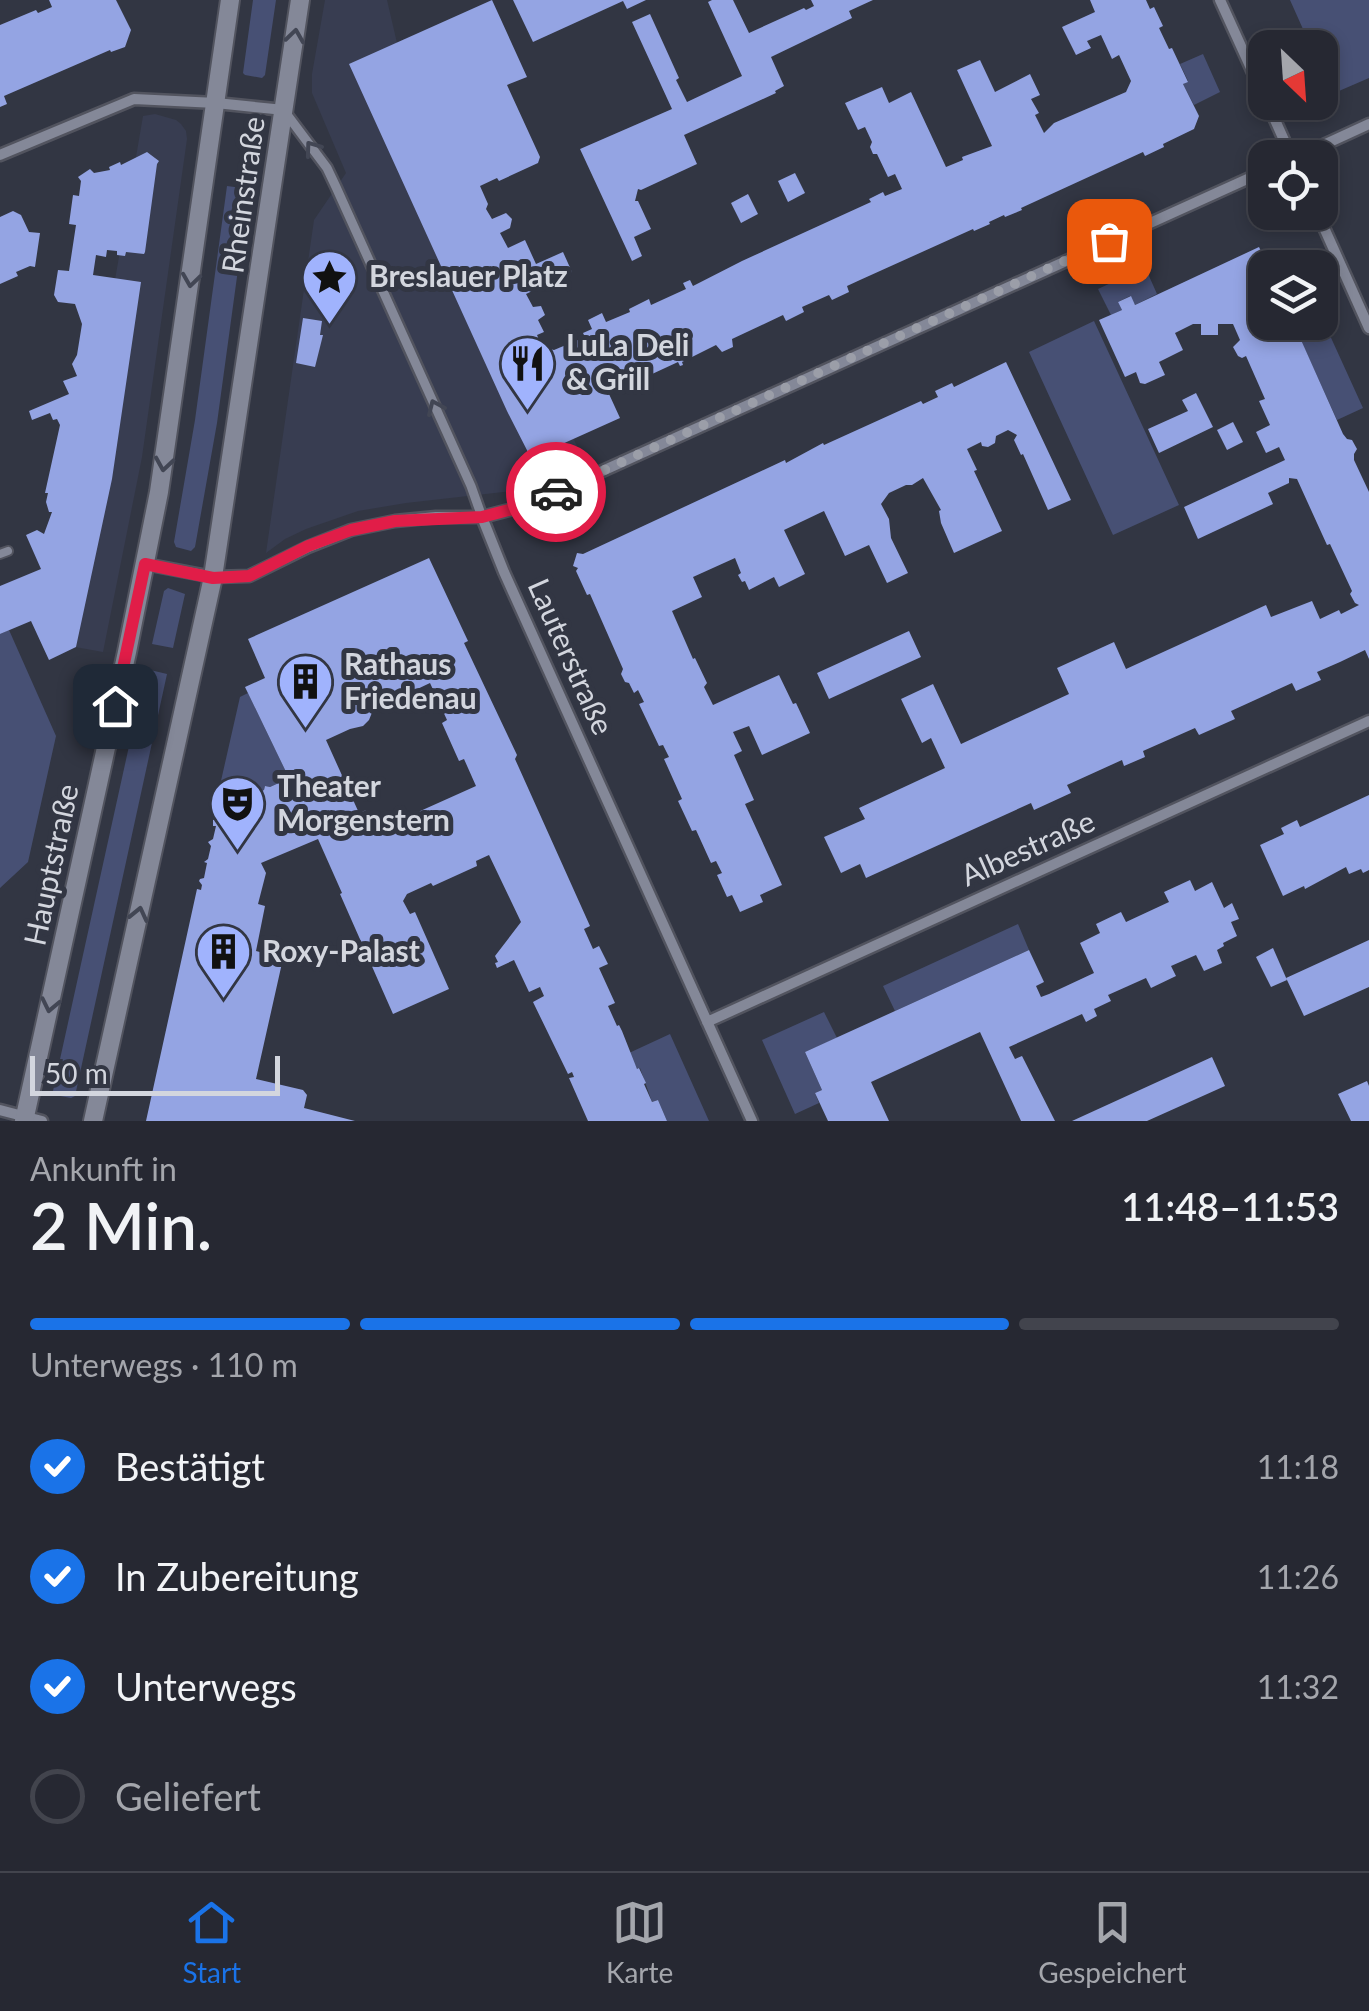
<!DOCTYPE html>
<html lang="de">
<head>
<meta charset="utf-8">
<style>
	:root { --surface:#262832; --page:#2e303a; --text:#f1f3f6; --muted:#a4a6ac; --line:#42444d; --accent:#1a73e8 }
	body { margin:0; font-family:Lato,sans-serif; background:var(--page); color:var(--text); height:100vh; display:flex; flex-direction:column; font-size:38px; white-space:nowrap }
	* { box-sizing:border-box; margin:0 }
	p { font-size:32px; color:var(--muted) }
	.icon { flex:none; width:55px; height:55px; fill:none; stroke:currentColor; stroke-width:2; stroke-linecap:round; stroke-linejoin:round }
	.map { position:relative; height:1121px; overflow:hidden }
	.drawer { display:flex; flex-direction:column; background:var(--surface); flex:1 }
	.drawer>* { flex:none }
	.needle { width:65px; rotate:155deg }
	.fabs { position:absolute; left:1248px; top:30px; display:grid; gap:20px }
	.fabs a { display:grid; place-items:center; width:90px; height:90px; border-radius:20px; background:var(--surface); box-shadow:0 5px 15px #0003,0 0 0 2px var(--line); font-size:50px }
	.scale { position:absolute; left:30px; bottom:25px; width:250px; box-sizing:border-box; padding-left:10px; border:5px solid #d3d6de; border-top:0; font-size:28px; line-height:35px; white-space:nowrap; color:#d3d6de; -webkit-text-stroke:8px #323643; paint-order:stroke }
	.pin { position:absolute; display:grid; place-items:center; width:85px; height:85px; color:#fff; margin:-42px; border-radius:20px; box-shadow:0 5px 15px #0006 }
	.courier { position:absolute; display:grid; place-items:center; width:100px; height:100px; margin:-50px; border:8px solid #e11d48; border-radius:50%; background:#fff; color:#222; box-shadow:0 2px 12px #0007 }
	.summary em { font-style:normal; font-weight:600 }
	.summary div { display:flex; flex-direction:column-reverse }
	.summary { display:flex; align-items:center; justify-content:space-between; height:170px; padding:0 30px }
	h1 { font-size:65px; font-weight:600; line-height:75px }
	.bar { display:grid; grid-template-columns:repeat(4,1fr); gap:15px 10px; align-content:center; height:120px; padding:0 30px }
	.bar i { height:12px; border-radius:8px; background:var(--line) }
	.bar .on { background:var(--accent) }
	.bar p { grid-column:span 4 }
	ol { padding:0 30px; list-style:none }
	li { display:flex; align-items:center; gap:30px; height:110px }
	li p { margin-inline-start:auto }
	li .icon { padding:10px; border-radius:50%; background:var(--accent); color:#fff; stroke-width:4 }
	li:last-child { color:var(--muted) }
	li i { width:55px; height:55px; border:5px solid var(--line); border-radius:50% }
	.dock { display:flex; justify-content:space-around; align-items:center; height:140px; border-top:2px solid var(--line); background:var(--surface); font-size:28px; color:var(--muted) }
	.dock a { display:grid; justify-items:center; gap:5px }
	.dock .on { color:var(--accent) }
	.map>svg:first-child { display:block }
</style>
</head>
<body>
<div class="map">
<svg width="1369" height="1121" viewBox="0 0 1369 1121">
	<rect width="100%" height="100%" fill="#323643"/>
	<path fill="#383d51" d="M 325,0 L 387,0 L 397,43 L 454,168 L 499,280 L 584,461 L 512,491 L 406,503 L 358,511 L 306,529 L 285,539 L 266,553 L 314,220 L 346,173 L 312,93 L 312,74 Z
		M 155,114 L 176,120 L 181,124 L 186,131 L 187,139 L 142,457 L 103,652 L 53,643 L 143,116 Z"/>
	<path fill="#475074" d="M 253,0 L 276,0 L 265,75 L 262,78 L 245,75 L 243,73 Z
		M 1290,0 L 1369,0 L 1369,78 L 1332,94 L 1320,67 L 1320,48 L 1311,47 Z
		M 1203,54 L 1220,92 L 1194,105 L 1183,84 L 1188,81 L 1180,64 Z
		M 227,186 L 249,189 L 217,423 L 195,547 L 191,551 L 176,547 L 174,542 L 195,420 Z
		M 1145,267 L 1157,294 L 1135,305 L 1130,296 L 1118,302 L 1122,310 L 1111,315 L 1098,289 Z
		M 1322,318 L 1363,408 L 1337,420 L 1296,330 L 1313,323 L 1320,322 Z
		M 1094,321 L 1179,505 L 1113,535 L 1029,352 Z
		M 168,588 L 185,594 L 173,648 L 152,644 L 164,591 Z
		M 9,630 L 56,736 L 28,862 L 0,888 L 0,634 Z
		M 146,669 L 167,674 L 75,1096 L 71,1098 L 55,1095 L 53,1091 Z
		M 248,693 L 289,778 L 283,778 L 281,782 L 270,787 L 265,786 L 264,790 L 252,795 L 249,793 L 246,797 L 234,803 L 230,802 L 226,807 L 218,794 L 240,697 Z
		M 1018,924 L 1029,950 L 895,1011 L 883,986 Z
		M 824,1012 L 837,1038 L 805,1052 L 822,1090 L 815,1093 L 819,1103 L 795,1114 L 762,1040 Z
		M 670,1034 L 709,1121 L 667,1121 L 658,1100 L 652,1102 L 640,1068 L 637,1069 L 629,1053 Z"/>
	<path fill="#94a4e3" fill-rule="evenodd" d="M 49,0 L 116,0 L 131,30 L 125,47 L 111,52 L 110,50 L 4,96 L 7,104 L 0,107 L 0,25 L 36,10 L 38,13 L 52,7 Z
		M 492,0 L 527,77 L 507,85 L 540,157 L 538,163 L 499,181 L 497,178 L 480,186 L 488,204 L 486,209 L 492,219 L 506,213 L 512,219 L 510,228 L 500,233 L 508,248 L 525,240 L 536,264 L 563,252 L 572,272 L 526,294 L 533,307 L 541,306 L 545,315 L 538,320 L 544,332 L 537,335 L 542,347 L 554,350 L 585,337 L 583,333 L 592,329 L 588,320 L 602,313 L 606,322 L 630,312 L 629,309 L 649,299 L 651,305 L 686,289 L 683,283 L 690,280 L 693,286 L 742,261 L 871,202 L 869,199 L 883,192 L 885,196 L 902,189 L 895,174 L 888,177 L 877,154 L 873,154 L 870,147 L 872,142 L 865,127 L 858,130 L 845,103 L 882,87 L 889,103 L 911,92 L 946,167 L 963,160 L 962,157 L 992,146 L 957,70 L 980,60 L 995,92 L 1030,74 L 1040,95 L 1031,99 L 1039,113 L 1035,115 L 1044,133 L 1054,123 L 1126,92 L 1131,81 L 1119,55 L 1112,59 L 1101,35 L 1087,41 L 1091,48 L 1076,55 L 1062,27 L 1095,12 L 1090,0 L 1146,0 L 1150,9 L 1154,7 L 1163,26 L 1159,28 L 1169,49 L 1172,48 L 1188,82 L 1183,84 L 1199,116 L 1194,129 L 1163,144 L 1164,147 L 1145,156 L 1143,152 L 1021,208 L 1022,210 L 1005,217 L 1004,215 L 989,222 L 990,224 L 974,231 L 973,229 L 860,280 L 847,286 L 849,292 L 832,300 L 829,295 L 802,307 L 804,312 L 786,321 L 783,315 L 732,339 L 733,347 L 722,352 L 716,345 L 682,362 L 683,365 L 680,366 L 678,362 L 609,394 L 620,418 L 531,458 L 507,411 L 349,64 Z
		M 513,0 L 646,0 L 627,9 L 623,1 L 533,42 Z
		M 712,0 L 733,0 L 749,33 L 804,8 L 806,10 L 814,6 L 811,0 L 873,0 L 849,11 L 852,18 L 771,57 L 784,86 L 775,91 L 776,93 L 684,135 L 697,164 L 641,190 L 638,189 L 635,201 L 638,201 L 651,229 L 634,237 L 642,256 L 632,261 L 580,149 L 672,109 L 632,22 L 650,14 L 679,78 L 676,80 L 687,102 L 742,76 L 708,2 Z
		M 147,152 L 159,161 L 157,164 L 145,252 L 144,254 L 126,252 L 125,256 L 117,255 L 117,251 L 107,250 L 106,257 L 96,255 L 93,275 L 141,282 L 112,479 L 76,647 L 49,660 L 31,621 L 0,634 L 0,586 L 41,569 L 26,535 L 37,530 L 44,534 L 52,512 L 49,512 L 46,502 L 48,493 L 45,493 L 60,425 L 57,419 L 53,420 L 50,413 L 32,420 L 29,411 L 69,394 L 63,381 L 77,376 L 72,364 L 77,355 L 82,324 L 75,304 L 58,302 L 54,295 L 58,270 L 69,271 L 76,225 L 69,224 L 73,195 L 79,196 L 81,181 L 78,177 L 90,169 L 94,173 L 110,170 L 109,167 L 120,162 L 121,165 Z
		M 795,173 L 805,193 L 788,202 L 778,181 Z
		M 748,194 L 758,214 L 741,223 L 731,203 Z
		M 13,211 L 21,215 L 29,232 L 40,233 L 35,267 L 30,266 L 16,272 L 18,276 L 0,284 L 0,217 Z
		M 1259,247 L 1269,268 L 1265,268 L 1265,322 L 1293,322 L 1343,434 L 1347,439 L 1352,440 L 1357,449 L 1354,454 L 1354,460 L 1369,492 L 1369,659 L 1365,650 L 1340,662 L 1317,672 L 1321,680 L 1296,691 L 1292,683 L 1231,711 L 1235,719 L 1199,735 L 1195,728 L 1143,751 L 1145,757 L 1124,766 L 1122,760 L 1067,785 L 1071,793 L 1034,810 L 1031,803 L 866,878 L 860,864 L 841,873 L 824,837 L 865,819 L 859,808 L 945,768 L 931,738 L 922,743 L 901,699 L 933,684 L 961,744 L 1069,694 L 1057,668 L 1114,642 L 1126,669 L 1266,605 L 1271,617 L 1312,601 L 1320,619 L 1339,610 L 1341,614 L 1359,605 L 1355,603 L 1350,594 L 1352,591 L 1330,544 L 1327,545 L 1297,479 L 1289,478 L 1289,483 L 1268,493 L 1273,504 L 1198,539 L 1184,507 L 1285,460 L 1279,447 L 1266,453 L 1256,432 L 1270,425 L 1259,401 L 1265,399 L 1246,356 L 1242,358 L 1238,356 L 1233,347 L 1240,340 L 1233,324 L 1218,324 L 1218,335 L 1201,335 L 1201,324 L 1193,324 L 1175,333 L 1183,350 L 1159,362 L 1165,375 L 1145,384 L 1140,383 L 1136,372 L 1125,377 L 1099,320 L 1122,310 L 1118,302 L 1131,296 L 1135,305 Z
		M 303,318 L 322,321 L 320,335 L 323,335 L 315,367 L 296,363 Z
		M 1006,362 L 1071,500 L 1048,510 L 1023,454 L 1021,455 L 1014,440 L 1017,435 L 1008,430 L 996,436 L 995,443 L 988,447 L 982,446 L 981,442 L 967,449 L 977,470 L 974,471 L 1002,531 L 954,553 L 941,523 L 939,511 L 941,510 L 923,478 L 912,485 L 906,485 L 889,493 L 881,504 L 889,519 L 891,538 L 908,573 L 887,583 L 869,545 L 845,556 L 824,511 L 784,530 L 805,574 L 779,587 L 774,577 L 749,590 L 745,581 L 742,582 L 738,575 L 741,573 L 735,558 L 693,577 L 702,597 L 672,611 L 693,659 L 695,658 L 707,683 L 704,687 L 713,705 L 779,675 L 793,704 L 796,703 L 810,733 L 762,755 L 749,726 L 733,732 L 742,751 L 734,755 L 754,800 L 745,804 L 782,885 L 760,895 L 763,902 L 740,912 L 732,895 L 727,897 L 717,875 L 722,873 L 716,861 L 711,863 L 696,830 L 692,831 L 686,818 L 678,801 L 682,799 L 664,759 L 669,757 L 663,745 L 659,746 L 639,704 L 644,702 L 638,690 L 634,693 L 629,683 L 625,682 L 621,674 L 623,669 L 590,594 L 587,595 L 576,571 L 578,568 L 573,566 L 577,553 L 583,554 L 785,460 L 786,463 L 823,443 L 824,445 L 921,401 L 923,404 L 938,397 L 935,391 L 952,383 L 954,387 Z
		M 1196,393 L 1213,427 L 1159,453 L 1148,429 L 1188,411 L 1182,400 Z
		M 1233,422 L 1243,442 L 1227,450 L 1217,430 Z
		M 429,558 L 468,641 L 464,643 L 517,755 L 515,759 L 590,926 L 584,929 L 593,949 L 599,946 L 608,964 L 599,968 L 615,1003 L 608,1006 L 617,1026 L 619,1025 L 622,1031 L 637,1069 L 639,1068 L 646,1083 L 644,1084 L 652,1102 L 658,1100 L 667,1121 L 588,1121 L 569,1078 L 574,1077 L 572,1072 L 568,1074 L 533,1002 L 544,996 L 540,987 L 529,992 L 514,960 L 497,968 L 495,963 L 498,962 L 495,956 L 521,922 L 489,855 L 476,861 L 477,866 L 433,886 L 431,883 L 407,894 L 403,901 L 410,914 L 415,912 L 449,989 L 393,1014 L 340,894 L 342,893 L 318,839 L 261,863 L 266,873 L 258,904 L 265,906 L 256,951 L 279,957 L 282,963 L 256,1079 L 303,1090 L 307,1095 L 304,1108 L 355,1121 L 146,1121 L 197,889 L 201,890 L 202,885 L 199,881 L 200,879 L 204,878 L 207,863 L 204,862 L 208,859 L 211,846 L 208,842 L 213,839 L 216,826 L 213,826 L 213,820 L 217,819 L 216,814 L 229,802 L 234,803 L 246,797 L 249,793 L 252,795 L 264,790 L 265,786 L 270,787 L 281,782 L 283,778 L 289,778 L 245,687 L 265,678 L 248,639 ZM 430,683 L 447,720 L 442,723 L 459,761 L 464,759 L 476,786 L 369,834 L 363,821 L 369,818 L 366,810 L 359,813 L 326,740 L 350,729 L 363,726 L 369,720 L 373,710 Z
		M 909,631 L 921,657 L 829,699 L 817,673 Z
		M 1369,795 L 1369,870 L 1363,873 L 1361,869 L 1349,874 L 1346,867 L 1305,889 L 1304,886 L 1283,896 L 1260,845 L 1284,834 L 1281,828 L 1297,820 L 1300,827 Z
		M 1190,880 L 1195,891 L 1212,882 L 1224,908 L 1232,903 L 1239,919 L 1231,922 L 1237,936 L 1223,943 L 1224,946 L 1217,950 L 1222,963 L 1204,971 L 1196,955 L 1171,966 L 1176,976 L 1151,988 L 1146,978 L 1108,995 L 1111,1001 L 1094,1009 L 1097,1016 L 1086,1022 L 1082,1014 L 1009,1047 L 1015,1059 L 1022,1056 L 1055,1121 L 1021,1121 L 980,1032 L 871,1082 L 889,1121 L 828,1121 L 815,1093 L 822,1090 L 805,1052 L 1029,950 L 1044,982 L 1036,986 L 1041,997 L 1049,994 L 1094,973 L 1080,943 L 1100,933 L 1096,924 L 1121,912 L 1126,922 L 1169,902 L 1164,892 Z
		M 1369,940 L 1369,987 L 1304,1016 L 1287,980 L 1271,987 L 1256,957 L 1273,948 L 1287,980 L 1286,978 Z
		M 1212,1057 L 1225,1086 L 1147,1121 L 1072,1121 Z
		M 1367,1081 L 1369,1086 L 1369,1121 L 1351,1121 L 1338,1094 Z"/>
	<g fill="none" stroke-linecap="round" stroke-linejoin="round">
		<defs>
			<path id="service" d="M 0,554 L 8,551"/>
			<path id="pedestrian" d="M 285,112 L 327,168 L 336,187 L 471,486 L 482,517"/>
			<path id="minor" d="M 1220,0 L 1265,99
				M 1267,102 L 1292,158
				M 0,155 L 134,99 L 216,103 L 284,110
				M 1295,158 L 1369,124
				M 1317,212 L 1369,328
				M 482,517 L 504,572 L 752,1121
				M 145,564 L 213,577 L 249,576 L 308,547 L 351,530 L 395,521 L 436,517 L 482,517 L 525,506 L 1265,171
				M 707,1022 L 1369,721
				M 0,1110 L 42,1121"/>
			<path id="tertiary" d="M 24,1121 L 127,652 L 159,492 L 230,0
				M 93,1121 L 213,577 L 300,0"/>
		</defs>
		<use href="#service" stroke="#52545f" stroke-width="12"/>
		<use href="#pedestrian" stroke="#52545f" stroke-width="14"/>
		<use href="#minor" stroke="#52545f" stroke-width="15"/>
		<use href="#tertiary" stroke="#52545f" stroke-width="22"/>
		<use href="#service" stroke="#848898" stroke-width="8"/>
		<use href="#pedestrian" stroke="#848898" stroke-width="9"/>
		<use href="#minor" stroke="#848898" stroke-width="10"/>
		<use href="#tertiary" stroke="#848898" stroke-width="18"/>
	</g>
	<defs><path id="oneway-chevron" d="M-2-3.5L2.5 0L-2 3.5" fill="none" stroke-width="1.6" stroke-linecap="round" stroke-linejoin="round" transform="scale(2.5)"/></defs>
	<g stroke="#424654">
		<use href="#oneway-chevron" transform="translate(295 36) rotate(-82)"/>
		<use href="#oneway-chevron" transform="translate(312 148) rotate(-126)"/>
		<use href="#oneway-chevron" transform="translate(191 280) rotate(98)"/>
		<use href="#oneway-chevron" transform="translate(435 407) rotate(-114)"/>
		<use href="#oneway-chevron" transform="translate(164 464) rotate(99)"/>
		<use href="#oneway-chevron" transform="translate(139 914) rotate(-77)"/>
		<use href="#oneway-chevron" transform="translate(50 1005) rotate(102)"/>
	</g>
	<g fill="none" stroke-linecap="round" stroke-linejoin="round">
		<path stroke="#9b9ea8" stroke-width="10" stroke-dasharray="0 18" d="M 556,492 L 1109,241"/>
		<path stroke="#e11d48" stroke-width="12" d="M 115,706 L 145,564 L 213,578 L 249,576 L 308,546 L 351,530 L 395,521 L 482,517 L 524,506 L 556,492"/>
	</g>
	<defs>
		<symbol id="sight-pin" viewBox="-11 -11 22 30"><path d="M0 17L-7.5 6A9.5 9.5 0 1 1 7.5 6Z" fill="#a0b3fd" stroke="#323643"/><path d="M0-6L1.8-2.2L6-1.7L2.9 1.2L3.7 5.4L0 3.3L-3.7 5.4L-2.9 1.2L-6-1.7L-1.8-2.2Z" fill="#111"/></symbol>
		<symbol id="restaurant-pin" viewBox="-11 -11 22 30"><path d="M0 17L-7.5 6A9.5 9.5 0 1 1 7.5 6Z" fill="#a0b3fd" stroke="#323643"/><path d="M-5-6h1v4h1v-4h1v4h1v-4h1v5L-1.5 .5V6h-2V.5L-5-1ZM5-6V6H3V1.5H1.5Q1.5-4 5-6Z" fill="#111"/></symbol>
		<symbol id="building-pin" viewBox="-11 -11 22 30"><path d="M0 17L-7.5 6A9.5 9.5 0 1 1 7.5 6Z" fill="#a0b3fd" stroke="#323643"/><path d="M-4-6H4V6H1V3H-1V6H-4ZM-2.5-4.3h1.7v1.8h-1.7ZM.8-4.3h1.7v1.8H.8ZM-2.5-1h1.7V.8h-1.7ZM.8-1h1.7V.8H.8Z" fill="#111"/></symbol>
		<symbol id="theatre-pin" viewBox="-11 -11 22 30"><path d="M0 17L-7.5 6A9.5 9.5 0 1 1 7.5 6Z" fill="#a0b3fd" stroke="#323643"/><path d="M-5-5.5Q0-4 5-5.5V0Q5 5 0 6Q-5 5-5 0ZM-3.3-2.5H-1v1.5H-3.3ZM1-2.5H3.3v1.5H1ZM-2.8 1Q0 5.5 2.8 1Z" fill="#111"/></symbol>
	</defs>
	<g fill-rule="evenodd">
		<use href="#sight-pin" x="298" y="246" width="63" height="86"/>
		<use href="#restaurant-pin" x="496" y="332" width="63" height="86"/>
		<use href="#building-pin" x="274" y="650" width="63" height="86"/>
		<use href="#theatre-pin" x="206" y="772" width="63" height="86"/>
		<use href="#building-pin" x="192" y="920" width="63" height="86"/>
	</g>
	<g text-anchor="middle" stroke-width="10" stroke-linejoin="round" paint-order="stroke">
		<g font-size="30" fill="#d3d6de" stroke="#323643">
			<text transform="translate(244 195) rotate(-82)" y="10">Rheinstraße</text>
			<text transform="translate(570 657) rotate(66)" y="10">Lauterstraße</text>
			<text transform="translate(1028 849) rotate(-24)" y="10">Albestraße</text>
			<text transform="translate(52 865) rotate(-78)" y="10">Hauptstraße</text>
		</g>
		<g font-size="30" font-weight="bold" fill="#d3d6de" stroke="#323643" text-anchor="start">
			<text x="369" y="287">Breslauer Platz</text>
			<text x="566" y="356">LuLa Deli<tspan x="566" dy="34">&amp; Grill</tspan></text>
			<text x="344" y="675">Rathaus<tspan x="344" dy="34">Friedenau</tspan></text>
			<text x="277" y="797">Theater<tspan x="277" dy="34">Morgenstern</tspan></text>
			<text x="262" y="962">Roxy-Palast</text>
		</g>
	</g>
</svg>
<div class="fabs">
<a><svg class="needle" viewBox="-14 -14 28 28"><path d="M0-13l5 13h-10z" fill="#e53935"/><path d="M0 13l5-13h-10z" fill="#a4a6ac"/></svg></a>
<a><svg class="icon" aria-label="locate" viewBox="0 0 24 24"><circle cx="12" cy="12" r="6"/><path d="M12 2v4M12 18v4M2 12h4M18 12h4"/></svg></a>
<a><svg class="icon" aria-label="layers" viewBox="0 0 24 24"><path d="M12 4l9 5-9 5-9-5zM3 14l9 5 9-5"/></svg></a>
</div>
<div class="scale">50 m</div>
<div class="pin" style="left:1109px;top:241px;background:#ea580c"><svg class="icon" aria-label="bag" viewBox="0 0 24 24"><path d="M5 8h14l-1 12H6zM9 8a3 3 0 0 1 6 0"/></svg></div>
<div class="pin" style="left:115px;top:706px;background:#1f2937"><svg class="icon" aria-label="home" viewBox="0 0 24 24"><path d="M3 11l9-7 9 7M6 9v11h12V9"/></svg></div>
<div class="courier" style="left:556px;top:492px"><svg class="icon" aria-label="car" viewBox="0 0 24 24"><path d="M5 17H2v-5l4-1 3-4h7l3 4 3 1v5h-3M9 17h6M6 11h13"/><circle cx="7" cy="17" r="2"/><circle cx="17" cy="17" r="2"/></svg></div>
</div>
<section class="drawer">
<div class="summary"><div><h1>2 Min.</h1><p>Ankunft in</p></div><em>11:48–11:53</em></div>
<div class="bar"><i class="on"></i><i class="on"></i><i class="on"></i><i></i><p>Unterwegs · 110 m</p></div>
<ol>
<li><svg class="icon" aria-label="check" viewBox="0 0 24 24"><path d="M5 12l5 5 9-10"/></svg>Bestätigt<p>11:18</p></li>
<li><svg class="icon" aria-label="check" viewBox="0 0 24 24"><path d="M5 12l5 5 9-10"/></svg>In Zubereitung<p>11:26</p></li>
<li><svg class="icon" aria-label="check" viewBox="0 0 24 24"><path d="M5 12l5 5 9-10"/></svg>Unterwegs<p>11:32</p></li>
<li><i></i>Geliefert</li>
</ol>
</section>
<nav class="dock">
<a class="on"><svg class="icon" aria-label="home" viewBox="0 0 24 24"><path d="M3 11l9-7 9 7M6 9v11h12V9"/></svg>Start</a>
<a><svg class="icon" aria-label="map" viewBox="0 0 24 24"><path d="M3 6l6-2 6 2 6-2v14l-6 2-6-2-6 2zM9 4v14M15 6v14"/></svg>Karte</a>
<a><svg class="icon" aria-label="saved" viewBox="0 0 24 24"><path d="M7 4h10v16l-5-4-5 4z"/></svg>Gespeichert</a>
</nav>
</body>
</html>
